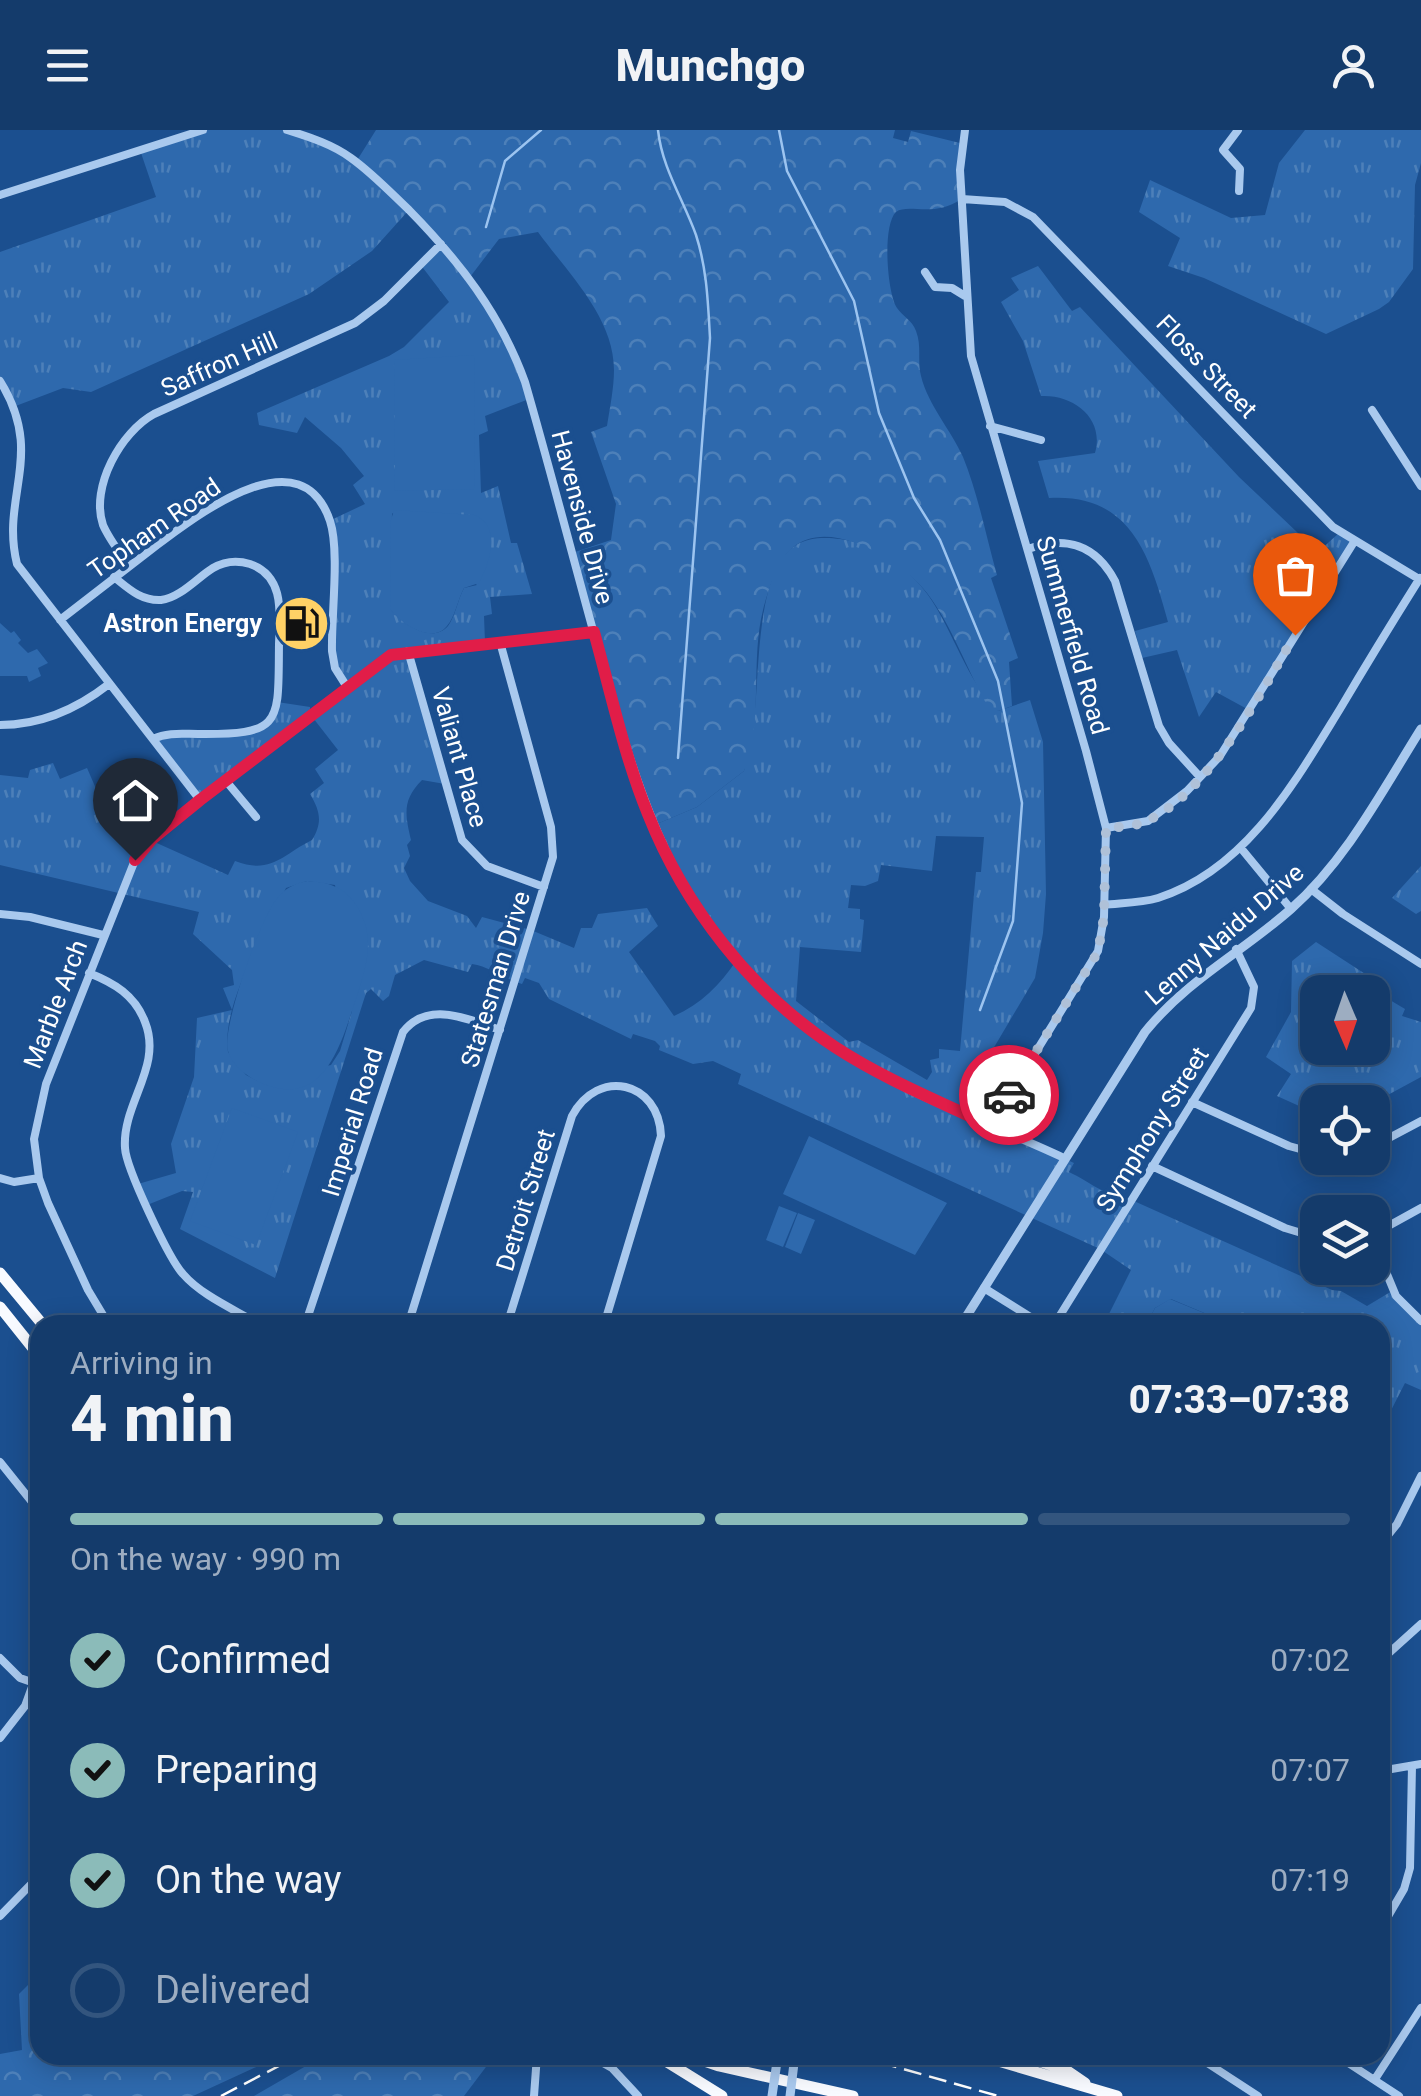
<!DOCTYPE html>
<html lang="en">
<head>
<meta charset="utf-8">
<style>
	:root { --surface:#143b6b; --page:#1d4271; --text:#f1f3f6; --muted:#9dadc1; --line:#33557e; --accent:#8bbbb9 }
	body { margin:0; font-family:Roboto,sans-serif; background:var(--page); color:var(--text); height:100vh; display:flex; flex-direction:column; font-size:38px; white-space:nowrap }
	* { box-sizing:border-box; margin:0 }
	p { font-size:32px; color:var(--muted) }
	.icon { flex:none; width:55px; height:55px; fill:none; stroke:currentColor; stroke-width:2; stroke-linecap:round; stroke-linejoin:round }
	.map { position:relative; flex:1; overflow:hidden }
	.sheet { position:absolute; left:30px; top:1185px; width:1360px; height:750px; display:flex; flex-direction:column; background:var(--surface); border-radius:30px; box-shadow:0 5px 25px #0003,0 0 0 2px var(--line) }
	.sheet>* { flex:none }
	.needle { width:65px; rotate:178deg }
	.fabs { position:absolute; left:1300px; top:845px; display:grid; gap:20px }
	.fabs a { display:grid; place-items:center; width:90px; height:90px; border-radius:20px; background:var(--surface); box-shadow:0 5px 25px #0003,0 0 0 2px var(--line); font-size:50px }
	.pin { position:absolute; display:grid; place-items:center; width:85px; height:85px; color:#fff; margin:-102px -42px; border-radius:50% 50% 50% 0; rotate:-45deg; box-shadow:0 0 10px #0007 }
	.pin .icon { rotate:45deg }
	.courier { position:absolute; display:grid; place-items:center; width:100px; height:100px; margin:-50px; border:8px solid #e11d48; border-radius:50%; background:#fff; color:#222; box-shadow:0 2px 12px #0007 }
	.head em { font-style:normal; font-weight:800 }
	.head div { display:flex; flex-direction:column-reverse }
	.head { display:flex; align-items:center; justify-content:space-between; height:170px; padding:0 40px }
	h1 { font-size:65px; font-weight:800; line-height:75px }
	.bar { display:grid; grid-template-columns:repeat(4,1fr); gap:15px 10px; align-content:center; height:120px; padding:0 40px }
	.bar i { height:12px; border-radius:8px; background:var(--line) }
	.bar .current { background:var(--accent) }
	.bar p { grid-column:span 4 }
	ol { padding:0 40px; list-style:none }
	li { display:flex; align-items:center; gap:30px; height:110px }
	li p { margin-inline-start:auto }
	li .icon { padding:10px; border-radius:50%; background:var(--accent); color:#111; stroke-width:4 }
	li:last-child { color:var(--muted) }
	li i { width:55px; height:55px; border:5px solid var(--line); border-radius:50% }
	header { display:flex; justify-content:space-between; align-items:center; height:130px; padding:0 40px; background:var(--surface); font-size:45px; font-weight:800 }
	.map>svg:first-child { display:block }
</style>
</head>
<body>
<header><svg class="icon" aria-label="menu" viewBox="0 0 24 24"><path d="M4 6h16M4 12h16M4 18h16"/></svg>Munchgo<svg class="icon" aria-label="person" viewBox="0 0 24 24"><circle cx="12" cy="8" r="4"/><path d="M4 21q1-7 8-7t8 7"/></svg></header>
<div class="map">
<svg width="1421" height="1966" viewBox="0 0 1421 1966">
	<defs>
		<pattern id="grass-tufts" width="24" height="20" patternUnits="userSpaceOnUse" patternTransform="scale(2.5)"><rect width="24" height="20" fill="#2e69ad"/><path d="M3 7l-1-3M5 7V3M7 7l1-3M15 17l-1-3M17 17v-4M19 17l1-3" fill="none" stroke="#4d80b9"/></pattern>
		<pattern id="forest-crowns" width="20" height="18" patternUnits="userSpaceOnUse" patternTransform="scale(2.5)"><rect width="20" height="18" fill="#2e69ad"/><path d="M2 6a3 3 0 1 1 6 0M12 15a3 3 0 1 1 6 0" fill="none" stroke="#4d80b9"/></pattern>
	</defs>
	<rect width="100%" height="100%" fill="#1b4f8f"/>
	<path fill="url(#grass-tufts)" fill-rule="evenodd" d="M 204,0 L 286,0 L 337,20 L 408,81 L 372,121 L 309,164 L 91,262 L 63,258 L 13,277 L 0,251 L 0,122 L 156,67 L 140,20 Z
		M 1305,0 L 1421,0 L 1421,33 L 1415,55 L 1413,139 L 1389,172 L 1379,179 L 1326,204 L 1204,148 L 1168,136 L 1180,108 L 1139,82 L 1150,50 L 1231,88 L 1265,85 L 1279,33 Z
		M 441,114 L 489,176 L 529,269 L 485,286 L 488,301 L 479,305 L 481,363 L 498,356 L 511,413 L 517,413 L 532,464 L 490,467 L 492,484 L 484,486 L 485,513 L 408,521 L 445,654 L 422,650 C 402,670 405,684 411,710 L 407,715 L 410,726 L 404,738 L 410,751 L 428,771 L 467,786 L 476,798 L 482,787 L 531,800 L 574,818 L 581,798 L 592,798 L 598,784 L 647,778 L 658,796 L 629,822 L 674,886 C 701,874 720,855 736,831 L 713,802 L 652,696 L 697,677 L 744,641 C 748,623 752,606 754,588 C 760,546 755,440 796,415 C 809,407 826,407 840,409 C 873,413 909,438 928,465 C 953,500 967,552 998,581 L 1030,570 L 1043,612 L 1046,764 L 1043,803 L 1035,848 L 957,980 L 1074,1033 L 1069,1042 C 1090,1052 1103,1065 1125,1067 L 1332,1160 L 1341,1161 L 1367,1176 L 1392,1161 L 1421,1191 L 1421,1260 L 1405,1253 L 1380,1302 L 1380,1195 L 1233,1195 L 1171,1169 L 1155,1178 L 1146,1195 L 1108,1195 L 1106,1190 L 1131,1140 L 1100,1119 L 738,954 L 741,944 L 713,931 L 693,934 L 659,920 L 660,916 L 655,911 L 633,904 L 631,909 L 549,869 L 539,853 L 525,848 L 522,854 C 504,849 491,837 472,834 L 468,842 L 424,830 L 395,845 L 389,866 L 383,871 L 371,859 L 366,863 L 275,1148 L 180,1099 L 193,1062 L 182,1061 L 147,1075 L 138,1054 L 176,1043 L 171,1014 L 194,947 L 197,888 L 232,880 L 223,858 L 234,855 L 232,840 L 193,804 L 199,782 L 0,735 L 0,645 L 28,648 L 30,640 L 53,633 L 60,649 L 87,638 L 114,700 L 150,710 L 228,745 L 235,731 C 271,745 282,725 312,710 C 323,692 320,681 310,664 L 324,653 L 315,639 L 338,620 L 310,584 L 199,670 L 153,610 L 159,606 L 237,604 L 263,596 L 277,572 L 310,577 L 310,583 L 346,557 L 335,537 L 329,391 L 365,374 L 353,355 L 364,346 L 341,318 L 305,287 L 297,303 L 259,295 L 257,283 L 389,226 L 404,217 L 449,172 L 420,134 ZM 392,383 L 477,455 L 464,458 C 458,469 455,487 448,496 C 432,515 400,492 391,479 ZM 936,706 L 984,707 L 981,742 L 976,742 L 960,921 L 939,919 L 939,928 L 930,930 L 932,942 L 927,950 L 858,910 L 849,912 L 796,871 L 800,817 L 861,822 L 864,790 L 860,789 L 860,779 L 848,778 L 851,755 L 865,756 L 878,751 L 881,735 L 932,741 ZM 307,751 L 335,755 L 352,881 L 340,921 L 331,935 L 258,951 L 246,945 L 228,922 C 221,874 266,802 286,758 Z
		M 1038,136 L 1072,181 L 1080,177 L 1239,347 L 1318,422 L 1339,403 L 1353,412 L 1249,580 L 1216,562 L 1199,587 L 1177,520 L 1142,528 L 1135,501 L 1168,492 C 1150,426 1131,363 1049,368 L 1038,331 L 1095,323 C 1105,288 1073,264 1041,266 L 1023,211 L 1001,172 L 1019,160 L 1011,148 Z
		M 1421,736 L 1421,781 L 1416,784 L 1392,768 Z
		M 1316,812 L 1376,851 L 1373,860 L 1405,879 L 1402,886 L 1421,892 L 1421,947 L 1373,973 L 1318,972 L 1317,984 L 1277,966 L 1291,944 L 1266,927 L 1291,882 L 1292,831 ZM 1318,862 L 1372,862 L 1372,918 L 1318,918 Z"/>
	<path fill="url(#forest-crowns)" d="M 376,0 L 895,0 L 893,8 L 908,12 L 911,1 L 960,13 L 961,69 C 935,88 908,73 896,82 C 882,95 887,163 897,178 C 903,187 912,190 916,201 C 922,216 917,231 921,246 C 928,275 951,300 963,327 C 978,364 986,406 997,445 L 991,448 L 1018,528 L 1009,532 L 1012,576 L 998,581 L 989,578 C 967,541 953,497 927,463 C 903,432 830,385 792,418 C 777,431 768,461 763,480 C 750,532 764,590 744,641 L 697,677 L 652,696 L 572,423 L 611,410 L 616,374 L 591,302 L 607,296 C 610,277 614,258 614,240 C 614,187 567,142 538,102 L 499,109 L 470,147 L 453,126 L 356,32 Z
		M 40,1843 L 40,1925 L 282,1925 L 193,1966 L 0,1966 L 0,1924 L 22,1920 L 19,1864 Z
		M 325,1925 L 495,1925 L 464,1966 L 254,1966 Z"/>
	<path fill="#2e69ad" d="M 474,225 L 475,359 L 395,361 L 394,230 Z
		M 394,380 L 474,385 C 502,395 490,433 479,453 L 464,458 C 458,469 455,487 447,496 C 432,515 400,493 391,480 L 390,393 Z
		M 0,493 L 11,503 L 14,501 L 21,510 L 18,513 L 28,523 L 37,519 L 48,533 L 38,538 L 41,546 L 29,552 L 27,546 L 0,546 Z
		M 307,751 C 327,752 342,756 354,772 C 380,808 364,843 352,881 C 336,930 316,982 253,949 C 243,943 231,933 228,921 C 221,899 260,790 276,770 C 285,758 293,754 307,751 Z
		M 232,978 L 298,1002 L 256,1115 L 190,1091 Z
		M 809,1006 L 947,1073 L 915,1125 L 783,1064 Z
		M 779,1076 L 797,1083 L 783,1117 L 766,1110 Z
		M 798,1083 L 815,1090 L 801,1124 L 785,1117 Z
		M 1170,1169 L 1233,1195 L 1146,1195 L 1155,1178 Z"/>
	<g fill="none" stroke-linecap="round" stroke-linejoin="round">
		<path stroke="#9cc4f0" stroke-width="2.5" d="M 658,0 C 662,38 683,69 696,105 C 707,139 708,173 710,208 L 678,628
			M 779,0 L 787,41 L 854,171 L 879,283 L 914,368 L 940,410 L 998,551 L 1022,673 L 1013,791 L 980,880
			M 486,97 L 505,31 L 541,0"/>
		<path stroke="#a9c9ee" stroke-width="8" d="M 287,0 C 309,7 332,14 351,28 C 372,43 390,62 409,80 C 459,131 500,183 525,252 C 551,342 574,432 599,522 C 644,684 678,801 821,907 C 893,961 983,990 1064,1028
			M 965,0 L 960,40 L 971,226 L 1086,621 L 1106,698 L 1104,787 L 1098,821 L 991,995
			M 1238,0 L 1223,20 L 1240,39 L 1239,61
			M 0,65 L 203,0
			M 962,69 L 1005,72 L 1033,87 L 1333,397 L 1419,449
			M 925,142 L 935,157 L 952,158 L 965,166
			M 0,251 C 46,325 0,366 17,434 L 200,670
			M 1372,280 L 1421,356
			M 990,296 L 1041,310
			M 1028,419 C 1066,405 1096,415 1115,451 L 1159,596 L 1169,613 L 1200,647
			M 129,436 C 120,423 109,409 103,395 C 90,357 121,302 154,284 L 355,193 L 384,171 L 441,114
			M 114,447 C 129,459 141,471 161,470 C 180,468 198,447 213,438 C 225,431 237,430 250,434 C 285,446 280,484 279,514 C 278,593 284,605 198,604 C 182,604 168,602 153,609
			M 60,490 C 92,465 125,440 157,415 C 198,385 301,304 330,391 C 340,421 331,487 332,521 L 335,538 L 347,557
			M 408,521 L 462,710 L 487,736 L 544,757
			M 0,595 C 42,595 77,579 109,554
			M 226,651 L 256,687
			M 1106,698 L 1148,691 L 1187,661 L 1220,626 L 1354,412
			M 1240,717 L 1291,779
			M 1311,759 L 1343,784 L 1421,834
			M 1104,775 C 1122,773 1141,773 1158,768 C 1246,740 1295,652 1340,579 C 1366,535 1393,491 1420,448
			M 0,784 L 30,787 L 103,805
			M 89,843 C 114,853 135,865 145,892 C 163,937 122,973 125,1018 C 126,1038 169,1129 183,1144 C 202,1166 236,1180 260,1195
			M 1192,972 L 1289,1016 L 1318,1024
			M 1372,1017 L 1421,991
			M 1152,1036 L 1285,1098 L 1318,1108
			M 0,1048 L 14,1052 L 39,1048
			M 1372,1105 L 1421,1078
			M 1372,1108 L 1396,1166 L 1421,1191
			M 984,1158 L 1043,1195
			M 109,1195 L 88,1160 L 48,1073 L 39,1048 L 34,1009 L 46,954 L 135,730 L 152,709 L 200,670 L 391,525 L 594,502
			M 305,1195 L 403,902 C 428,870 468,889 500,900
			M 408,1195 L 553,727 L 551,697 L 500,512
			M 507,1195 L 572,986 C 598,937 659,951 661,1006 L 604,1195
			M 1054,1195 L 1251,878 L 1254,857 L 1236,819
			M 0,1332 L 40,1382
			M 1380,1415 L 1397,1394 L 1421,1346
			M 0,1528 L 20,1548 L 40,1555
			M 1380,1531 L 1421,1494
			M 0,1608 L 25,1576 L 33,1554
			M 1380,1641 L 1421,1634
			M 0,1786 L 40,1745
			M 1380,1800 L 1404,1759 L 1410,1738 L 1412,1636
			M 589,1925 L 612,1938 L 638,1966
			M 1195,1925 L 1258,1966
			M 1336,1925 L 1399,1966
			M 1375,1949 L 1421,1878
			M 534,1966 L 537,1925"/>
		<path stroke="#a9c9ee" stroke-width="9" d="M 961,1195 L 1145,902 C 1188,849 1241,823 1291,779 C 1347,729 1382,661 1421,599"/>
		<path stroke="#f8faff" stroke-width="11" d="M 0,1143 L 43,1195
			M 0,1177 L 40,1227
			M 656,1925 L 722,1966
			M 687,1925 L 719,1936 L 853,1966
			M 978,1925 L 1117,1966
			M 1021,1925 L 1066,1940 L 1085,1953"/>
		<path stroke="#fff" stroke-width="2.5" stroke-dasharray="18 8" stroke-linecap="butt" d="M 854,1925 L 998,1966
			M 221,1966 L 300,1925"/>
		<path stroke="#a9c9ee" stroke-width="9" d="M 772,1966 L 778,1925
			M 790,1966 L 795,1925"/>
	</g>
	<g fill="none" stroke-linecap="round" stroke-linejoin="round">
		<path stroke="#afc1d8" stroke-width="10" stroke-dasharray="0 18" d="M 1009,965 L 1098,822 L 1104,787 L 1106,698 C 1118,697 1133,697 1144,692 C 1207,667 1261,562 1295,505"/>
		<path stroke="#e11d48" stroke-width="12" d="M 135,730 L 152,709 L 200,670 L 391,525 L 594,502 C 611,563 624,625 648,684 C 685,777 751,862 835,917 C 884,949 938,971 991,996 L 1009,965"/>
	</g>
	<defs>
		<symbol id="fuel-disc" viewBox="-11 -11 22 22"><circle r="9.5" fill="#ffd166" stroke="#1b4f8f"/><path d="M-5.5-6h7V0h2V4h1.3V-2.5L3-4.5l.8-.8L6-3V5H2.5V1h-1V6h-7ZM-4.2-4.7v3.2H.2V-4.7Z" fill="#111"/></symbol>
	</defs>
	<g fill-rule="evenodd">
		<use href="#fuel-disc" x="270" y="462" width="63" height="63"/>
	</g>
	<g text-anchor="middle" stroke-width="8" stroke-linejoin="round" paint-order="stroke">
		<g font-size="25" fill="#fff" stroke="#1b4f8f">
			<text transform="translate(219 234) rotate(-24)" y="9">Saffron Hill</text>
			<text transform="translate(1207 236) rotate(46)" y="9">Floss Street</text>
			<text transform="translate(583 387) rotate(75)" y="9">Havenside Drive</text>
			<text transform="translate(154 398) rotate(-35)" y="9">Topham Road</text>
			<text transform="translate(1073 505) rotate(74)" y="9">Summerfield Road</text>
			<text transform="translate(460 627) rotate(74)" y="9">Valiant Place</text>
			<text transform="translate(1224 804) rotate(-41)" y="9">Lenny Naidu Drive</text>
			<text transform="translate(495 849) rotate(-73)" y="9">Statesman Drive</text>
			<text transform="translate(55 874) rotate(-69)" y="9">Marble Arch</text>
			<text transform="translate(352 992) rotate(-73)" y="9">Imperial Road</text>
			<text transform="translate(1152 999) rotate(-58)" y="9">Symphony Street</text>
			<text transform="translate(525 1070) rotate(-73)" y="9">Detroit Street</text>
		</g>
		<g font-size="25" font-weight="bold" fill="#fff" stroke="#1b4f8f" text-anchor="end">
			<text x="262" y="502">Astron Energy</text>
		</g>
	</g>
</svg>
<div class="fabs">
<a><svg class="needle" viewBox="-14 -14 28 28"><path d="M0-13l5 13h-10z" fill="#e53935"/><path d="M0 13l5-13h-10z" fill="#9dadc1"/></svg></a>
<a><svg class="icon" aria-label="locate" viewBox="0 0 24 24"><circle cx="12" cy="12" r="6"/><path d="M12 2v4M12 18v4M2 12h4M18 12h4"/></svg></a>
<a><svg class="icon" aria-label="layers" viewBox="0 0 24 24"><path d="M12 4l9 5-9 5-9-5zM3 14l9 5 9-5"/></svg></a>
</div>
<div class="pin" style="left:1295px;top:505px;background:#ea580c"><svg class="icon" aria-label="bag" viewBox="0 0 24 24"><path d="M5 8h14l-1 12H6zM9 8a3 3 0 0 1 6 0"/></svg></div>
<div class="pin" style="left:135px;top:730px;background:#1f2937"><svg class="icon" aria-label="home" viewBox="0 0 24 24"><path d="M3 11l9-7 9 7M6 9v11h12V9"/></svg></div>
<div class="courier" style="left:1009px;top:965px"><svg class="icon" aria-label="car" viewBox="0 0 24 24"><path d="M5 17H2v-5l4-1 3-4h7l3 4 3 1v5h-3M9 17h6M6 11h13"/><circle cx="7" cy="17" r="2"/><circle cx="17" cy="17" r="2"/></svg></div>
<section class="sheet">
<div class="head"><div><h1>4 min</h1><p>Arriving in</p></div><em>07:33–07:38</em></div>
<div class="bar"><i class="current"></i><i class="current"></i><i class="current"></i><i></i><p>On the way · 990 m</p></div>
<ol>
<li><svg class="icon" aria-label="check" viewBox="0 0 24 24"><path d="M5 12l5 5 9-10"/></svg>Confirmed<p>07:02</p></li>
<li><svg class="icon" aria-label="check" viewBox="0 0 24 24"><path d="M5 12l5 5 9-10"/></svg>Preparing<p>07:07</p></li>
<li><svg class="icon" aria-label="check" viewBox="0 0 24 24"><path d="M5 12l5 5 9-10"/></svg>On the way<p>07:19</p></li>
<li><i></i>Delivered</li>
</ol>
</section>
</div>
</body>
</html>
